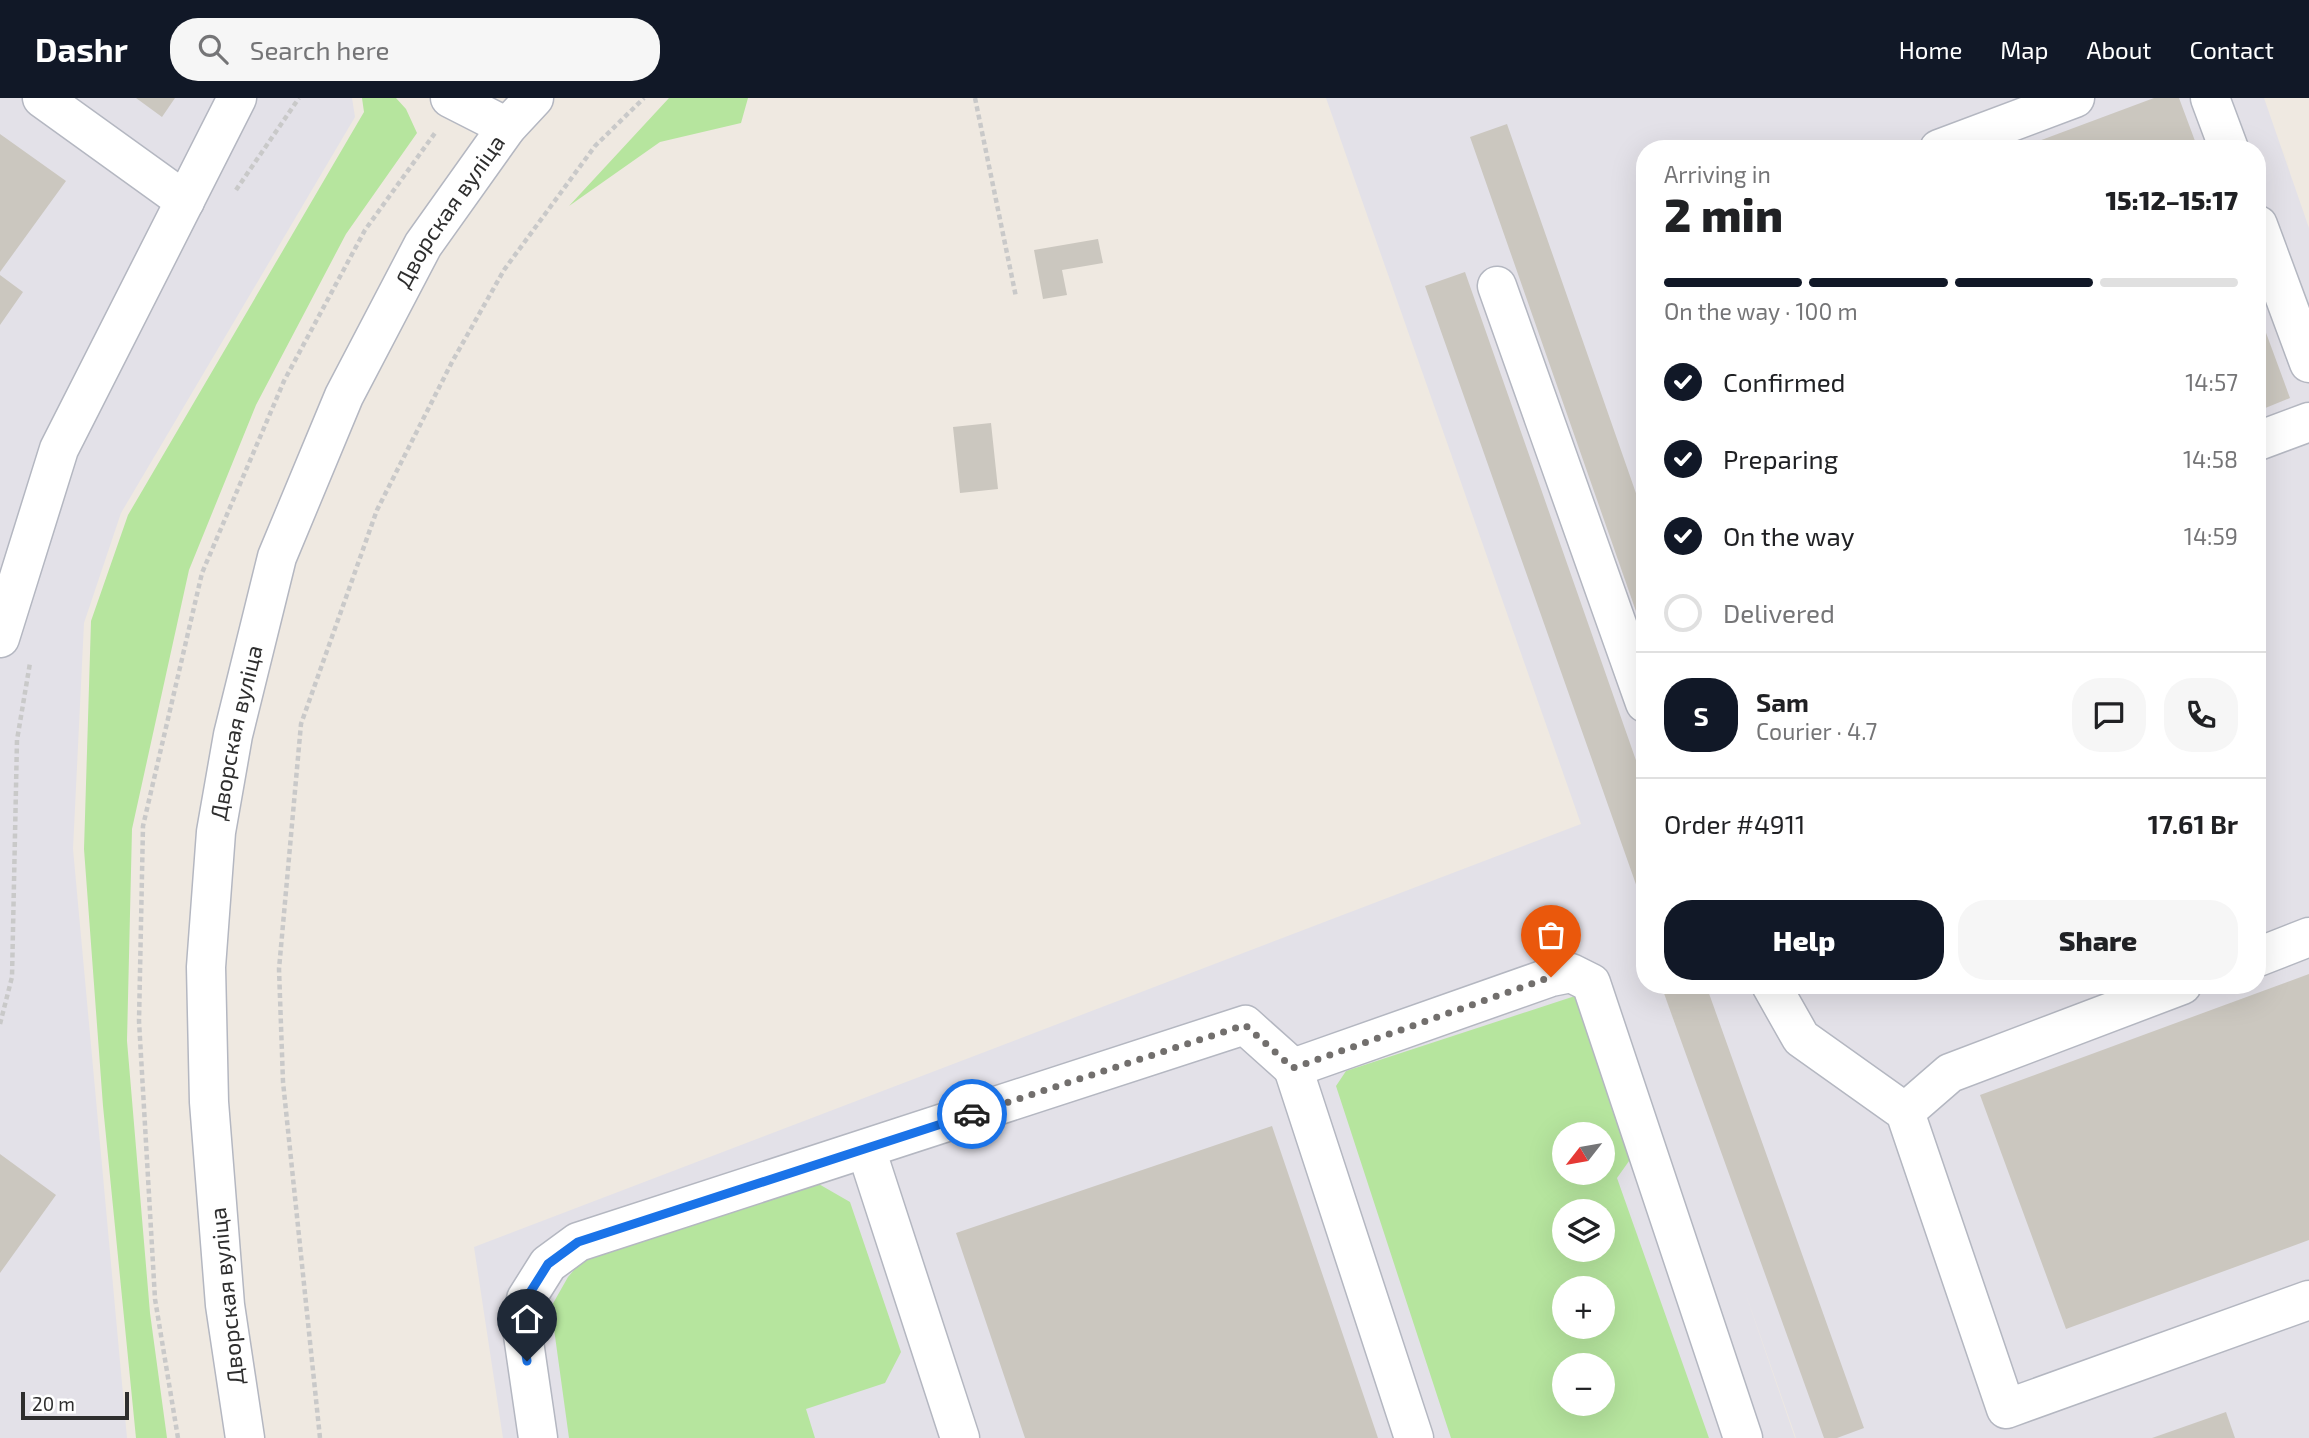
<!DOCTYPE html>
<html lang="en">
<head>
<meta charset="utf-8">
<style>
	:root { --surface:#fff; --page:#f6f6f6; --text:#202124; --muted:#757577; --line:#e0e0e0; --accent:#111827 }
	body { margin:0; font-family:"Exo 2",sans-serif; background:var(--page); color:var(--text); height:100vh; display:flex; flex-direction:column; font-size:26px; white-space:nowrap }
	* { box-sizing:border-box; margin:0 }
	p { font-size:23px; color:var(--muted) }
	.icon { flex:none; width:38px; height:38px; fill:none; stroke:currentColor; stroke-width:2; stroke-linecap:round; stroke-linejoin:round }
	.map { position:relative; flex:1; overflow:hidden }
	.panel { position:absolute; left:1636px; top:42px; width:630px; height:854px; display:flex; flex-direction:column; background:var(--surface); border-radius:28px; box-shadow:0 7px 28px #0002 }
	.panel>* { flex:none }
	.needle { width:46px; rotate:239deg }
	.buttons { position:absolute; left:1552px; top:1024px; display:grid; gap:14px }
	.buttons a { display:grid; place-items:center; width:63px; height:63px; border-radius:50%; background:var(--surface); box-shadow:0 7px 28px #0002; font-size:35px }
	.scale { position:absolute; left:21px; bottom:18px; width:108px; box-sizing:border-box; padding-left:7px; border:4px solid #2e2e2e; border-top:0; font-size:19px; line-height:24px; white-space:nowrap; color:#2e2e2e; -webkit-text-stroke:5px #fff; paint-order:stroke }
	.pin { position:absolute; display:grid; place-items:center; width:60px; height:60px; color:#fff; margin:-72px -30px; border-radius:50% 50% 50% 0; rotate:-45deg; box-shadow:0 0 7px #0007 }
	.pin .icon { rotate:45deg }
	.courier { position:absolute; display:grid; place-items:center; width:70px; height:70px; margin:-35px; border:5px solid #1a73e8; border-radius:50%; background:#fff; color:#222; box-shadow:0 2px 9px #0007 }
	.headline em { font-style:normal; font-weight:800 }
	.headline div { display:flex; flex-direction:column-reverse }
	.headline { display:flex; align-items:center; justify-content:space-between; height:119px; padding:0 28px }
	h1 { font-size:46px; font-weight:800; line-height:52px }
	.bar { display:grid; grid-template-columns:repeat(4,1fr); gap:10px 7px; align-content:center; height:84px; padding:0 28px }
	.bar i { height:9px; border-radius:5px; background:var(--line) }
	.bar .selected { background:var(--accent) }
	.bar p { grid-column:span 4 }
	.line { display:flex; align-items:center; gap:18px; padding:0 28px; border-top:2px solid var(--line) }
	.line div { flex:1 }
	.round { display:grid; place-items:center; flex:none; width:74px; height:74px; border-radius:28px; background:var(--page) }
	ol { padding:0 28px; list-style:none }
	li { display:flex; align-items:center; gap:21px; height:77px }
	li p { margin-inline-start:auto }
	li .icon { padding:7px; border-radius:50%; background:var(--accent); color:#fff; stroke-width:4 }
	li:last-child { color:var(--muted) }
	li i { width:38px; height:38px; border:4px solid var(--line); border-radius:50% }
	.action { display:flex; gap:14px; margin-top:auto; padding:14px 28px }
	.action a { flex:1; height:80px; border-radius:28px; background:var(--accent); color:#fff; font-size:28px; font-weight:800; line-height:80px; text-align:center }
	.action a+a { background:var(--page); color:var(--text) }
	header { display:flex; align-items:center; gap:42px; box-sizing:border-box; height:98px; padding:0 35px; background:var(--accent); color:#fff }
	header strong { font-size:33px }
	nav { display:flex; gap:38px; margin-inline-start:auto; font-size:24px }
	.search { width:490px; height:63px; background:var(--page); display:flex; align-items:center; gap:18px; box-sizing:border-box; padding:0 24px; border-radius:28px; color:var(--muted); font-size:26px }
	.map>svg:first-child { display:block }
</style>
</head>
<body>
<header>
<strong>Dashr</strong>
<div class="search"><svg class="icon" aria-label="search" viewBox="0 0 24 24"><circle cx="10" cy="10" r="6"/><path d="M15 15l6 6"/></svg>Search here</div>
<nav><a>Home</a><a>Map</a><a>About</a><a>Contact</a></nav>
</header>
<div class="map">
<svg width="2309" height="1340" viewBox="0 0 2309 1340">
	<rect width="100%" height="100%" fill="#efe9e1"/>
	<path fill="#e3e1e8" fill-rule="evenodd" d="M 0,0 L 352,0 L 355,19 L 121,415 L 84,525 L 73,751 L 127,1340 L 0,1340 Z
		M 1326,0 L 2264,0 L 2309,130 L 2309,1340 L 1796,1340 L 1744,1191 L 1795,1340 L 503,1340 L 474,1149 L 1581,726 ZM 1645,51 L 2258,51 L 2258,887 L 1645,887 ZM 1564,1036 L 1603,1036 L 1603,1074 L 1564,1074 ZM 1564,1113 L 1603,1113 L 1603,1152 L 1564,1152 ZM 1564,1190 L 1603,1190 L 1603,1228 L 1564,1228 ZM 1564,1267 L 1603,1267 L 1603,1306 L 1564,1306 Z"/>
	<path fill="#b6e59e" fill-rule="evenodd" d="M 362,0 L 396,0 L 406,11 L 417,35 L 346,136 L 256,307 L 189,472 L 132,731 L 127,943 L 150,1215 L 167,1340 L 136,1340 L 103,1008 L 84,751 L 91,523 L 128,417 L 364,14 Z
		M 669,0 L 748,0 L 741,25 L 660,44 L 569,108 Z
		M 1575,898 L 1634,1056 L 1617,1080 L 1709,1340 L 1451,1340 L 1336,988 L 1346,973 ZM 1564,1036 L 1603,1036 L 1603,1074 L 1564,1074 ZM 1564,1113 L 1603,1113 L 1603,1152 L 1564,1152 ZM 1564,1190 L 1603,1190 L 1603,1228 L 1564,1228 ZM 1564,1267 L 1603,1267 L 1603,1306 L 1564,1306 Z
		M 817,1085 L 850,1104 L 901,1254 L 885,1285 L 806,1311 L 815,1340 L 569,1340 L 551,1209 L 568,1179 L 585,1159 Z"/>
	<path fill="#cbc7bf" d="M 136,0 L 175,0 L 162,19 Z
		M 2154,0 L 2179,0 L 2198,51 L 2017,51 Z
		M 1507,26 L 1645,421 L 1645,539 L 1470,39 Z
		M 0,36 L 66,83 L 0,174 Z
		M 1098,141 L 1103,165 L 1062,172 L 1067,197 L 1043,201 L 1034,152 Z
		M 1465,174 L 1645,688 L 1645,812 L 1425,188 Z
		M 0,177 L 23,194 L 0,227 Z
		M 2258,213 L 2290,300 L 2258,313 Z
		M 991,325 L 998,391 L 960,395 L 953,329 Z
		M 2309,876 L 2309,1142 L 2066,1231 L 1980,997 Z
		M 1661,887 L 1706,887 L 1864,1330 L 1837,1340 L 1824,1340 Z
		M 1272,1028 L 1378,1340 L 1025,1340 L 956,1135 Z
		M 0,1056 L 56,1097 L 0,1175 Z
		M 2226,1314 L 2235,1340 L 2152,1340 Z"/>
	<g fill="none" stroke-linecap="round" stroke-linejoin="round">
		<defs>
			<g id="minor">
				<path d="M 42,0 L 185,103"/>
				<path d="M 450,0 L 507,29"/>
				<path d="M 2210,0 L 2229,51"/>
				<path d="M 1939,51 L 2075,0"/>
				<path d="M 2258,127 L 2309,265"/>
				<path d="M 1497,188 L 1645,605"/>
				<path d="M 2258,343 L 2309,324"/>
				<path d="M 0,540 L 59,351 L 237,0"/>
				<path d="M 2258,859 L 2309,839"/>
				<path d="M 1771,887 L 1801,940 L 1905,1014 L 2006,1311 L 2309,1202"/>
				<path d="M 1293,970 L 1414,1340"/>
				<path d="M 1905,1014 L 1950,975 L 2182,887"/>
				<path d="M 866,1051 L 960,1340"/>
				<path id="s1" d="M 245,1340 L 225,1207 L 209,1004 L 206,869 L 216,734 L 233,637 L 277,459 L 344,298 L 423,147 L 507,29 L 534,0"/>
				<path d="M 538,1340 L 523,1237 L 526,1201 L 548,1166 L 578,1144 L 1245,927 L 1293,970 L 1551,879 L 1571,875 L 1591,885 L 1743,1340"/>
			</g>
		</defs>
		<use href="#minor" stroke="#b4b7c1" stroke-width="41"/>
		<path stroke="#c9c9c9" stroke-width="4.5" stroke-dasharray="5 3.5" stroke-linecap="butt" d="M 975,0 L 1016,199
			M 236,92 L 299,0
			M 0,926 L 12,879 L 17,642 L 30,565
			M 178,1340 L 155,1201 L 139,923 L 143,728 L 202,475 L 284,283 L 365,132 L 435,35
			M 320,1340 L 283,984 L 279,871 L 301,626 L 377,412 L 452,264 L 504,172 L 595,48 L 644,0"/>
		<use href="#minor" stroke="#fff" stroke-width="38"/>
	</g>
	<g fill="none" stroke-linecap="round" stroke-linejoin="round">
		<path stroke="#726f6d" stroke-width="7" stroke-dasharray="0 12.6" d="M 972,1016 L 1245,927 L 1293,970 L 1551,879"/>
		<path stroke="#1a73e8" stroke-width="9" d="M 527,1263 L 523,1237 L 526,1201 L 548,1166 L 578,1144 L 972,1016"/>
	</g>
	<g text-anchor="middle" stroke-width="6" stroke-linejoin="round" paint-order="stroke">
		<g font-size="23" fill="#2e2e2e" stroke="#fff">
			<text dy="8" stroke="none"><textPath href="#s1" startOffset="1278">Дворская вуліца</textPath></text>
			<text dy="8" stroke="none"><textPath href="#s1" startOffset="710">Дворская вуліца</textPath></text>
			<text transform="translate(227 1198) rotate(-96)" y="8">Дворская вуліца</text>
		</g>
	</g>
</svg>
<div class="buttons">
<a><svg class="needle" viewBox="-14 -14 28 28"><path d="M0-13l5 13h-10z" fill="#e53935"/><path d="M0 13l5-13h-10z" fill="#757577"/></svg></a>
<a><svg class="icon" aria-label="layers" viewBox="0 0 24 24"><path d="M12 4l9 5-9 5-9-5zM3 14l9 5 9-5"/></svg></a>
<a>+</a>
<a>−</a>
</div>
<div class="scale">20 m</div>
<div class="pin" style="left:1551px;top:879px;background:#ea580c"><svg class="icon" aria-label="bag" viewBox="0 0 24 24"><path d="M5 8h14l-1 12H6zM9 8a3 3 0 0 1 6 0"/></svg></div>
<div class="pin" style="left:527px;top:1263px;background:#1f2937"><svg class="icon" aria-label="home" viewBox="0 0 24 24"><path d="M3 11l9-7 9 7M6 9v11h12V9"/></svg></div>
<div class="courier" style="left:972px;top:1016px"><svg class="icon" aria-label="car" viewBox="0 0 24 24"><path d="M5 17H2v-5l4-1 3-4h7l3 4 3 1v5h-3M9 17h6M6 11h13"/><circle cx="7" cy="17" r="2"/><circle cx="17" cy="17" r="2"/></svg></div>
<section class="panel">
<div class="headline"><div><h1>2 min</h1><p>Arriving in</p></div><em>15:12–15:17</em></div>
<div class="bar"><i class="selected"></i><i class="selected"></i><i class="selected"></i><i></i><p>On the way · 100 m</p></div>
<ol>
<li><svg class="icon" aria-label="check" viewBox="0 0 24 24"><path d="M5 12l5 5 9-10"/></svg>Confirmed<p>14:57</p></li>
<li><svg class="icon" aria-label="check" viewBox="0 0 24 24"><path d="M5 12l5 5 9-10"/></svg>Preparing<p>14:58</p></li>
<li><svg class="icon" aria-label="check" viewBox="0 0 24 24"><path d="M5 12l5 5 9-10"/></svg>On the way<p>14:59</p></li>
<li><i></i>Delivered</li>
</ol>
<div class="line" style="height:126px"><b class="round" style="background:var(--accent);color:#fff">S</b><div><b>Sam</b><p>Courier · 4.7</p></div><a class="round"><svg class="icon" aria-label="chat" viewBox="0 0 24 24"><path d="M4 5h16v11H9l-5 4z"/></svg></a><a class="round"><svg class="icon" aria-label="phone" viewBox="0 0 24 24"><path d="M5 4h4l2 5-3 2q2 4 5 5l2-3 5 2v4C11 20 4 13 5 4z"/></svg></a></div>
<div class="line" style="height:91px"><div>Order #4911</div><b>17.61 Br</b></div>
<div class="action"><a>Help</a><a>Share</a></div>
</section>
</div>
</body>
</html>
